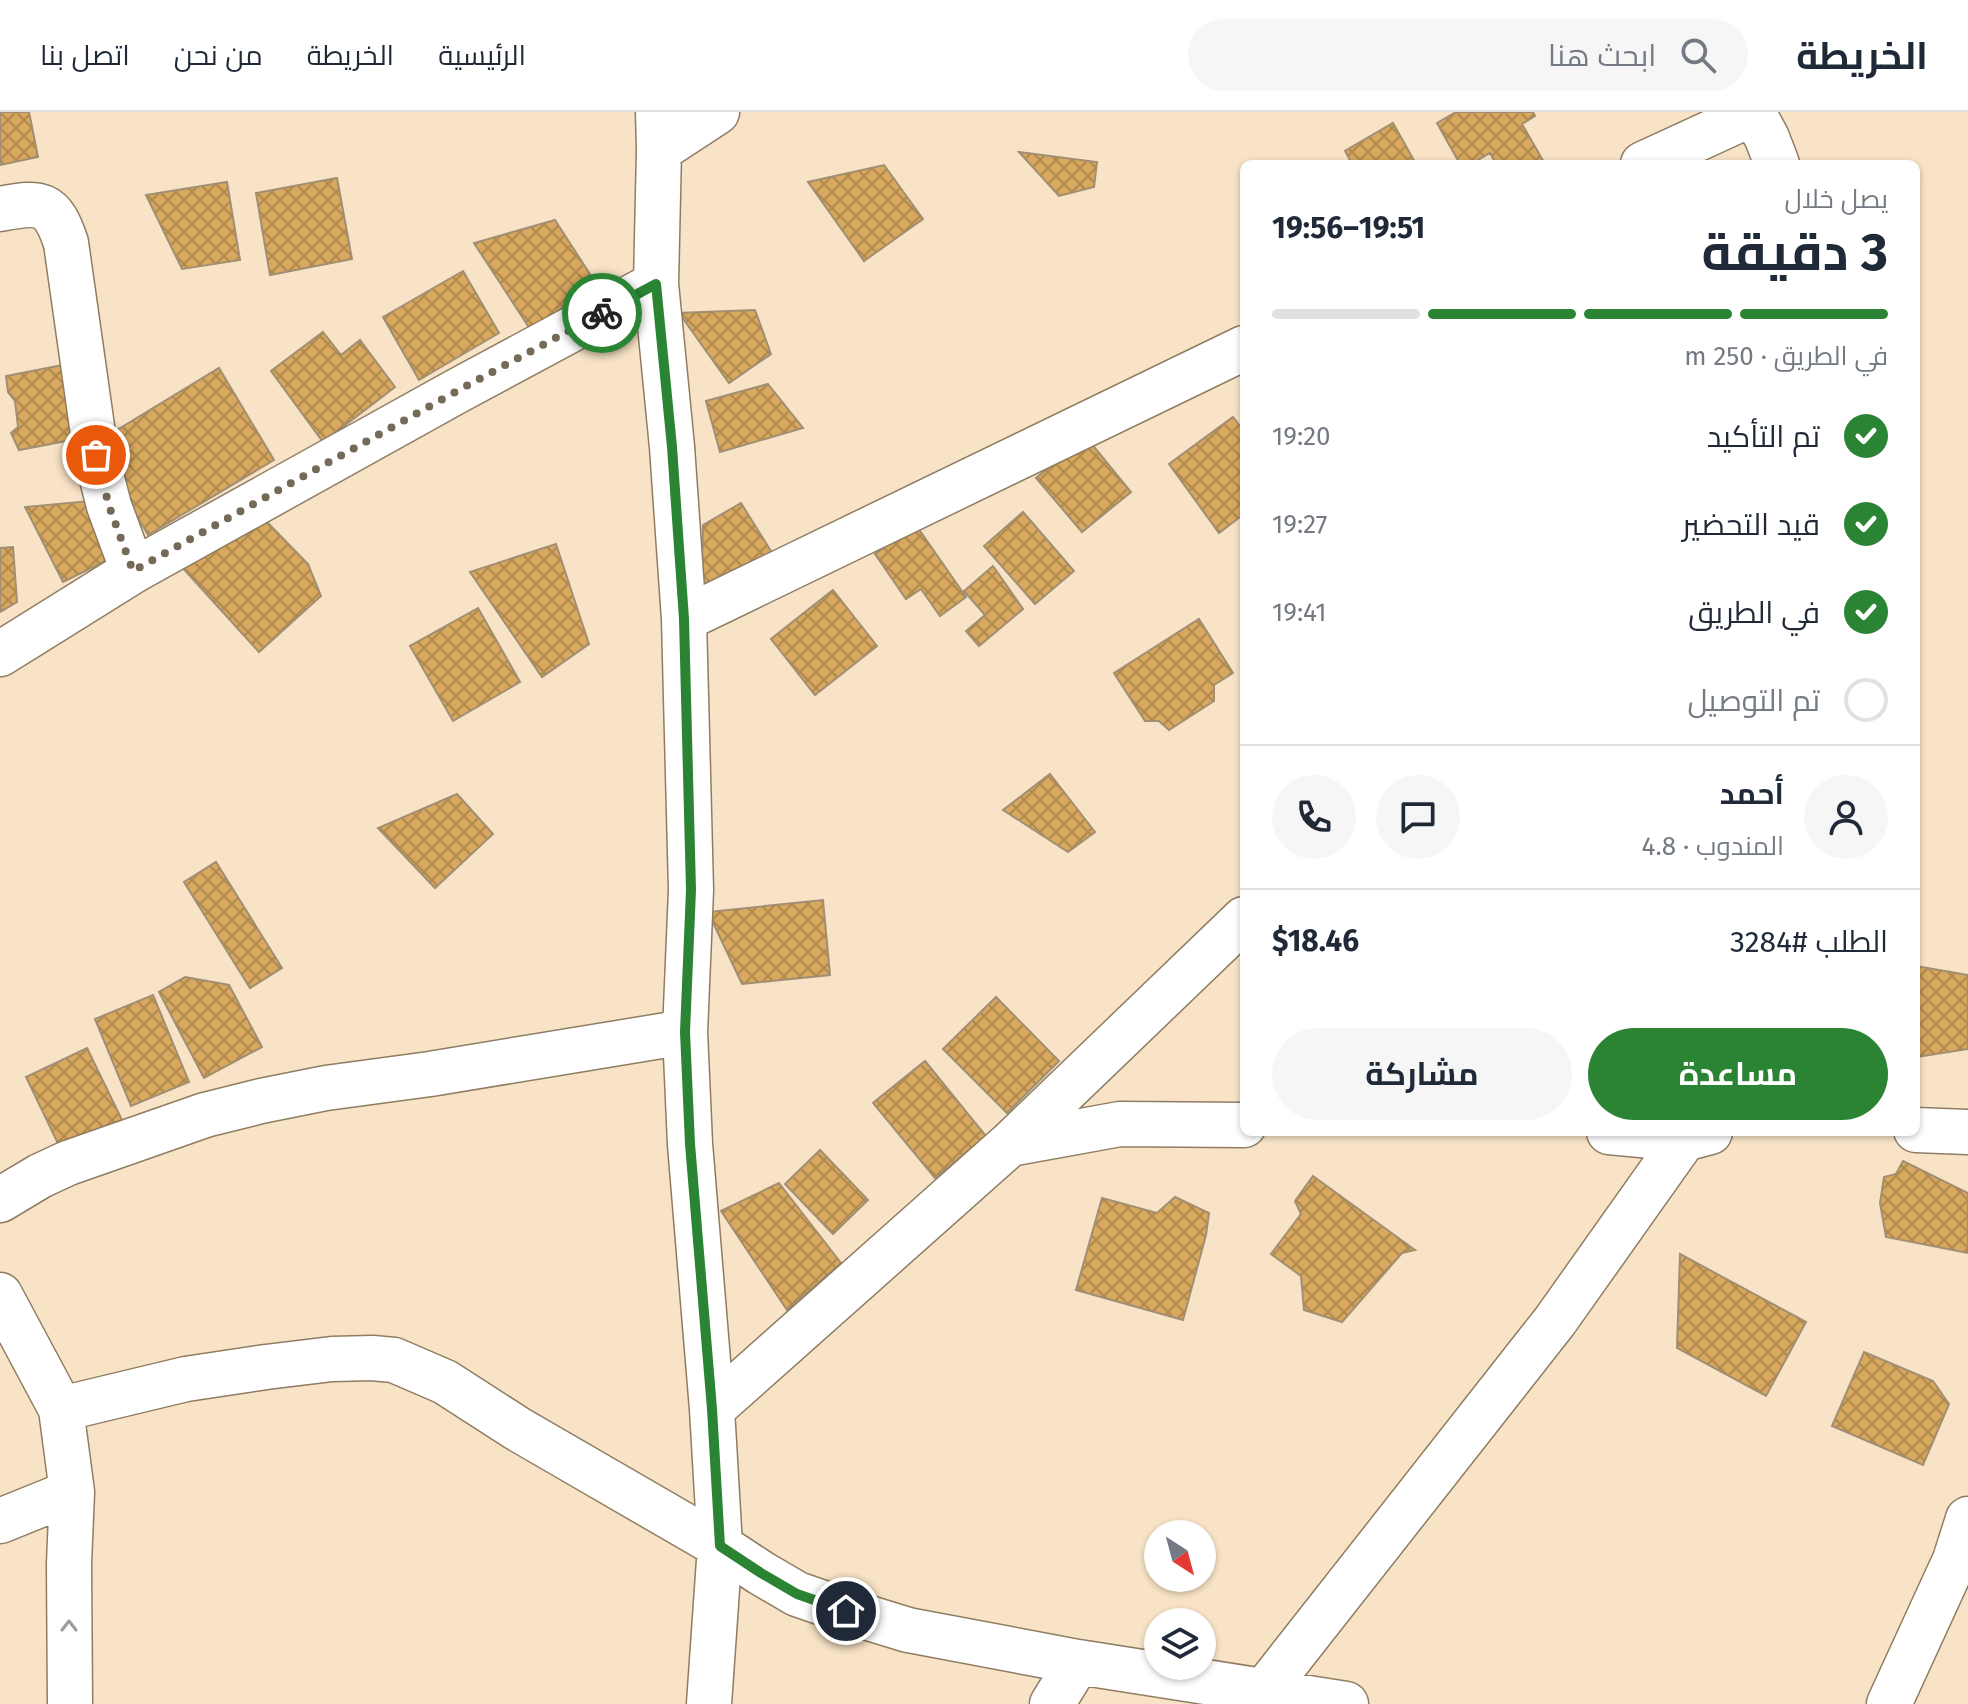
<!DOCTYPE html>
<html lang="ar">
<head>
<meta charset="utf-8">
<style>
	:root { --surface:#fff; --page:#f6f6f7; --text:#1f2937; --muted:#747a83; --line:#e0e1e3; --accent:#2b8434 }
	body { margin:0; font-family:"Fira Sans",Cairo,sans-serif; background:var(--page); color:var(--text); direction:rtl; height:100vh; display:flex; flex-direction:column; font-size:30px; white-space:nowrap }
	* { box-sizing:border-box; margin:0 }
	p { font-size:26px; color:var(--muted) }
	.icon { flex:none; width:44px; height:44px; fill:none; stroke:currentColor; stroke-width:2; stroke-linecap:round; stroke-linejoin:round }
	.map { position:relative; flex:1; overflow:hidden; direction:ltr }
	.side { position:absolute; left:1240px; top:48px; width:680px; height:976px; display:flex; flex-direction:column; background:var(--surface); border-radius:12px; box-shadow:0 2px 6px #0004; direction:rtl }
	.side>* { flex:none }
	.needle { width:52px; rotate:144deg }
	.fabs { position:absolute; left:1144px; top:1408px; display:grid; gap:16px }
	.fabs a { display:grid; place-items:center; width:72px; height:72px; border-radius:50%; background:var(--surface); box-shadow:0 2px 6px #0004; font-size:40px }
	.pin { position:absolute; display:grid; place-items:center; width:68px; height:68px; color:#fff; margin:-34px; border:4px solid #fff; border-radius:50%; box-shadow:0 2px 8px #0007 }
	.courier { position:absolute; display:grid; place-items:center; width:80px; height:80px; margin:-40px; border:6px solid #2b8434; border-radius:50%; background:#fff; color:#222; box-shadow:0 2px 10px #0007 }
	.summary em { font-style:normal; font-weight:700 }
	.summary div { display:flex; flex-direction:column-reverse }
	.summary { display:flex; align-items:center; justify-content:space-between; height:136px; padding:0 32px }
	h1 { font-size:52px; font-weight:700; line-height:60px }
	.bar { display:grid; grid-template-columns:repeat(4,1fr); gap:12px 8px; align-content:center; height:96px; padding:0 32px }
	.bar i { height:10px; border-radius:6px; background:var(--line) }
	.bar .selected { background:var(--accent) }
	.bar p { grid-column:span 4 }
	.line { display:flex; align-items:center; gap:20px; padding:0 32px; border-top:2px solid var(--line) }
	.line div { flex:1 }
	.round { display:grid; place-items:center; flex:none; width:84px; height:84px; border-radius:42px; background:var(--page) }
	ol { padding:0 32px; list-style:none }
	li { display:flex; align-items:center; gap:24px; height:88px }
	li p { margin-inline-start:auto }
	li .icon { padding:8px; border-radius:50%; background:var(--accent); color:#fff; stroke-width:4 }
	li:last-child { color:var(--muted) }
	li i { width:44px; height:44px; border:4px solid var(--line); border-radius:50% }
	.action { display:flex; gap:16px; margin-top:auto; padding:16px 32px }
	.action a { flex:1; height:92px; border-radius:48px; background:var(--accent); color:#fff; font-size:32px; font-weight:700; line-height:92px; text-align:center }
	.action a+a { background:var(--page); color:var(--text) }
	header { display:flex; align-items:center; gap:48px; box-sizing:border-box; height:112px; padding:0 40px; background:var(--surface); border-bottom:2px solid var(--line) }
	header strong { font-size:38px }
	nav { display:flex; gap:44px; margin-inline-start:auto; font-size:28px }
	.search { width:560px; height:72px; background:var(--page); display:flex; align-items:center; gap:20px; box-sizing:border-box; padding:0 28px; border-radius:44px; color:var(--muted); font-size:30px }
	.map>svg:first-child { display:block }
</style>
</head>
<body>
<header>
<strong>الخريطة</strong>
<div class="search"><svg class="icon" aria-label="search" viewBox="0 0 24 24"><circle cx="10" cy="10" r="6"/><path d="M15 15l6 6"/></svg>ابحث هنا</div>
<nav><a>الرئيسية</a><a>الخريطة</a><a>من نحن</a><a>اتصل بنا</a></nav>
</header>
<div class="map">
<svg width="1968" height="1592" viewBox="0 0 1968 1592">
	<defs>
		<pattern id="building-cross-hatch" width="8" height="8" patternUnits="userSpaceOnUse" patternTransform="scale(2)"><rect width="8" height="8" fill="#d8a85e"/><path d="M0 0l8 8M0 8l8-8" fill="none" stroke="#b0894d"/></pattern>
	</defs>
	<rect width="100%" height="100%" fill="#f8e3c6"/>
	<path fill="url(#building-cross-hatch)" stroke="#a18e73" stroke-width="2" d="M 0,0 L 29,0 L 38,45 L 0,53 Z
		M 1456,0 L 1533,0 L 1535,4 L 1522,12 L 1545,52 L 1496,52 L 1490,41 L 1471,52 L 1460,52 L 1437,11 Z
		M 1393,11 L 1416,52 L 1352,52 L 1345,39 Z
		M 1019,40 L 1097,50 L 1094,75 L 1059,84 Z
		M 884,53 L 923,107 L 864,149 L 808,70 Z
		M 337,66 L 352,147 L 270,163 L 256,81 Z
		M 227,70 L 240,148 L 182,157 L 146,83 Z
		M 555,108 L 597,173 L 530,217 L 474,131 Z
		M 463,159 L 499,221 L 419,268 L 383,205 Z
		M 755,198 L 771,242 L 729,271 L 679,201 Z
		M 323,220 L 341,243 L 360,228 L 395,275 L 323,330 L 271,259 Z
		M 63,253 L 77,327 L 19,338 L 11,321 L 18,315 L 15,289 L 8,280 L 6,264 Z
		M 219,256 L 274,348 L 148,423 L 115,367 L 128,349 L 112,321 Z
		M 768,272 L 803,316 L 720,340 L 706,289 Z
		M 1233,305 L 1244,319 L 1244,402 L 1219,421 L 1169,352 Z
		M 1086,325 L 1131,380 L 1082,420 L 1036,366 Z
		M 90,389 L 118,443 L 63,470 L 25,395 Z
		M 741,391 L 774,444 L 701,487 L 703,413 Z
		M 1023,400 L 1074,459 L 1035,492 L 984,434 Z
		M 265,408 L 308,452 L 321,484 L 259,540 L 180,453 Z
		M 916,413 L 966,485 L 940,504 L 921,477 L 906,487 L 875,442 Z
		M 556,432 L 589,532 L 542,565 L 470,460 Z
		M 13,435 L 17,490 L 0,500 L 0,436 Z
		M 993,454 L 1023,497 L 979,534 L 966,519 L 985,503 L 964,479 Z
		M 833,478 L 877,534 L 815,583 L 771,527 Z
		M 478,496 L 520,570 L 453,609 L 410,534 Z
		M 1199,507 L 1233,561 L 1214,573 L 1214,589 L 1169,618 L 1159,609 L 1145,609 L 1114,561 Z
		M 1050,662 L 1095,720 L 1068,740 L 1003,698 Z
		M 457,682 L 493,722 L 435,776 L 378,716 Z
		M 216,750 L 282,856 L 250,876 L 184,770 Z
		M 823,788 L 830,863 L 742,872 L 708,800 Z
		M 1916,854 L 1968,863 L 1968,937 L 1916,945 Z
		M 185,865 L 229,873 L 262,935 L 204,966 L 159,880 Z
		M 153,883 L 189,970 L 131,994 L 95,907 Z
		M 996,885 L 1059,949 L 1007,1001 L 943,937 Z
		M 87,936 L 123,1010 L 62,1040 L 26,965 Z
		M 925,949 L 986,1024 L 935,1066 L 873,991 Z
		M 820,1038 L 868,1088 L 833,1122 L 785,1072 Z
		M 1903,1049 L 1968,1081 L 1968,1141 L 1886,1125 L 1880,1091 L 1884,1065 L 1896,1062 Z
		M 1313,1064 L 1415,1138 L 1402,1141 L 1342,1210 L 1304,1198 L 1301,1164 L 1271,1142 L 1301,1102 L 1295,1089 Z
		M 779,1071 L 841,1151 L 787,1198 L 721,1099 Z
		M 1175,1085 L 1209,1101 L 1206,1123 L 1183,1208 L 1076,1178 L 1102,1086 L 1157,1101 Z
		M 1680,1142 L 1806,1210 L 1766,1284 L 1677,1236 Z
		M 1864,1240 L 1933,1269 L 1949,1292 L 1923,1353 L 1832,1314 Z"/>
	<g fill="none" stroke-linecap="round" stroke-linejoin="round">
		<defs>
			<path id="minor" d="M 658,0 L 659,38 L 656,172 L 672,335 L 684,507 L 691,778 L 685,920 L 690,1032 L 712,1297 L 720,1434 L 709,1592
				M 1753,0 L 1767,26 L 1777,52
				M 659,38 L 717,0
				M 1643,52 L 1754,1
				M 0,97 C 41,89 52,89 66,131 L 96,343 L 109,394 L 133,459
				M 684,507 L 1244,236
				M 0,542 L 133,459 L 457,279 L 656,172
				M 1916,1018 L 1968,1020
				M 1609,1020 L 1684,1027
				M 1010,1032 L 1120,1012 L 1244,1013
				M 0,1088 L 40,1064 L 68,1051 L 205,1003 L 261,989 L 326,976 L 430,962 L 685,920
				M 0,1183 L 61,1297 L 72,1380 L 69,1452 L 70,1592
				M 61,1297 L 186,1267 L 266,1255 L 332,1247 L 372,1246 L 394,1248 L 445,1270 L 518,1317 L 720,1434 L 761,1461 L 797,1482 L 846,1499 L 908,1518 L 1078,1550 L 1346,1592
				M 712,1297 L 1010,1032 L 1244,807
				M 0,1409 L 72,1380
				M 1265,1578 L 1555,1209 L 1684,1027 L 1710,1020
				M 1052,1592 L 1078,1550
				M 1889,1592 L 1955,1448 L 1968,1407"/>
		</defs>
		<use href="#minor" stroke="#8f7d62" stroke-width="47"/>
		<use href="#minor" stroke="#fff" stroke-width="44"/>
	</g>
	<defs><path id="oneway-chevron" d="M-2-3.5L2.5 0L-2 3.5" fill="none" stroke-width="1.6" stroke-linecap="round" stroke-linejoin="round" transform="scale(2)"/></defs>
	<use stroke="#a19e99" href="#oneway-chevron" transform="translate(69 1514) rotate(-90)"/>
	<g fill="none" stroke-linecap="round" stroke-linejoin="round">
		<path stroke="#756958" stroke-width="8" stroke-dasharray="0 14.4" d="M 96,343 L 109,394 L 133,459 L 457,279 L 602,201"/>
		<path stroke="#2b8434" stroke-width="10" d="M 602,201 L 656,172 L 672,335 L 684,507 L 691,778 L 685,920 L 690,1032 L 712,1297 L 720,1434 L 761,1461 L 797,1482 L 846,1499"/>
	</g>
</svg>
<div class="fabs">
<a><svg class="needle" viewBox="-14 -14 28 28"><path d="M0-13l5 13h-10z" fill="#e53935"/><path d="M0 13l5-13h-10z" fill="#747a83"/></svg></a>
<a><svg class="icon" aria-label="layers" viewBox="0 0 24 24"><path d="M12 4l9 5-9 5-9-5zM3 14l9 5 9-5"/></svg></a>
</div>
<div class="pin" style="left:96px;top:343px;background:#ea580c"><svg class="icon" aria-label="bag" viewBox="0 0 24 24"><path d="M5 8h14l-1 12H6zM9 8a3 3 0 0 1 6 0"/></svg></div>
<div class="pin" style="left:846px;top:1499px;background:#1f2937"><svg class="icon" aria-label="home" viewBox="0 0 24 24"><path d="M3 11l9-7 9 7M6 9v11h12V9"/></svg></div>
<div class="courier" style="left:602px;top:201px"><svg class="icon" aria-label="bike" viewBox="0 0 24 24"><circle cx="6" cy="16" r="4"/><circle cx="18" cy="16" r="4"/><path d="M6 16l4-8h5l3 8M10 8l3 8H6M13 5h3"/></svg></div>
<section class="side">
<div class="summary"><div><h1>3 دقيقة</h1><p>يصل خلال</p></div><em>19:51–19:56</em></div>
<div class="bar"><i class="selected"></i><i class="selected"></i><i class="selected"></i><i></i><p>في الطريق · 250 m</p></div>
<ol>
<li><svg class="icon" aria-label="check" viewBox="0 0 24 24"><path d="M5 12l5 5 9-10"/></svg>تم التأكيد<p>19:20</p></li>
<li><svg class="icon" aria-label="check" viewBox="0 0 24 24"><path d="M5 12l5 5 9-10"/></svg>قيد التحضير<p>19:27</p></li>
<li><svg class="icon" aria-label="check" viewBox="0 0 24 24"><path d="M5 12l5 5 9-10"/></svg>في الطريق<p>19:41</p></li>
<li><i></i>تم التوصيل</li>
</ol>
<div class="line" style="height:144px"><a class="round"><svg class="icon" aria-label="person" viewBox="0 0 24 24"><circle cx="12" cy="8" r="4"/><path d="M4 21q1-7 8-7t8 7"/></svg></a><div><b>أحمد</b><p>المندوب · 4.8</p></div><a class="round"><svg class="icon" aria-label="chat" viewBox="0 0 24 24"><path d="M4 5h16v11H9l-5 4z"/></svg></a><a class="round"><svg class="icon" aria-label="phone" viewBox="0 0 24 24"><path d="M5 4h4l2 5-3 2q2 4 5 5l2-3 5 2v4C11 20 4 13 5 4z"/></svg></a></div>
<div class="line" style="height:104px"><div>الطلب #3284</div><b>$18.46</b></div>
<div class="action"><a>مساعدة</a><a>مشاركة</a></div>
</section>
</div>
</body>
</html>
